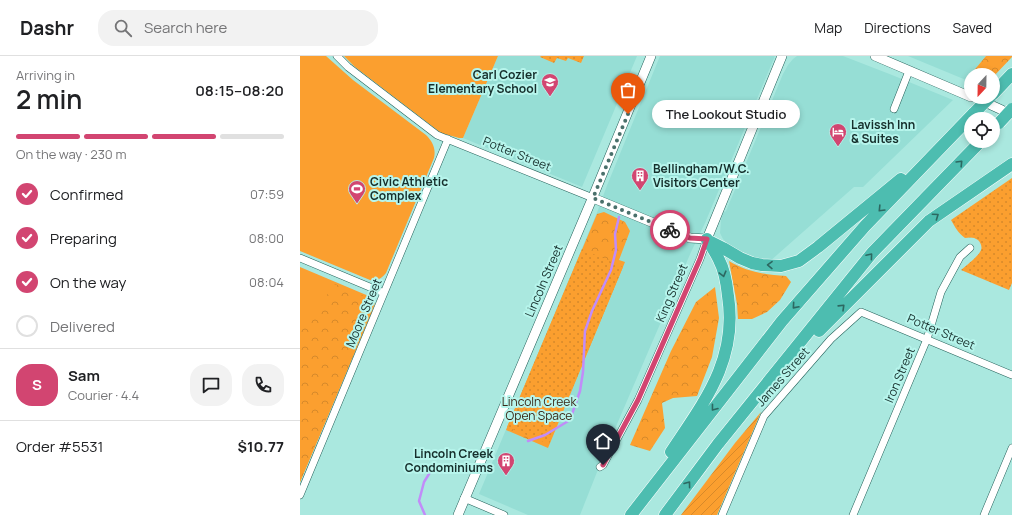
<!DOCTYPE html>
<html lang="en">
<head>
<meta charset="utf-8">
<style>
	:root { --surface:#fff; --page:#f2f2f2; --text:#202124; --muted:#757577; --line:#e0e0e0; --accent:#d24571 }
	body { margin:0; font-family:Manrope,sans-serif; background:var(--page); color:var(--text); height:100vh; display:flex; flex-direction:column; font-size:15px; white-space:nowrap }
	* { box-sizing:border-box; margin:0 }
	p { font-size:13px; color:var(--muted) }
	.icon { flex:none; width:22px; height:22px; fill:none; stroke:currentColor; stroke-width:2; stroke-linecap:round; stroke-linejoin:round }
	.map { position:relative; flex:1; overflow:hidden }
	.panel { display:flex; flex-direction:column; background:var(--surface); width:300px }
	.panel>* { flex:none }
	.needle { width:26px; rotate:202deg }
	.tools { position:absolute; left:664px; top:12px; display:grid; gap:8px }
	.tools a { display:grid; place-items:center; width:36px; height:36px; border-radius:50%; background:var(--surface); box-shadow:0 2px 6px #0003; font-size:20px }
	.pin { position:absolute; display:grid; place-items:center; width:34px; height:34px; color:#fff; margin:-41px -17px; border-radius:50% 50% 50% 0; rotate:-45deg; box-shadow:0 0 4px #0007 }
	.pin .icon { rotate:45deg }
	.courier { position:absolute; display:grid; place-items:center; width:40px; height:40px; margin:-20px; border:3px solid #d24571; border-radius:50%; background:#fff; color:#222; box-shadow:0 1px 5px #0007 }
	.bubble { position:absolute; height:28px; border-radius:14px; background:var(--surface); box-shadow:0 2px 6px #0003; font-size:13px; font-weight:600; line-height:28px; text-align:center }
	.overview em { font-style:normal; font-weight:600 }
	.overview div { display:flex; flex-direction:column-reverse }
	.overview { display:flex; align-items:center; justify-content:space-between; height:68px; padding:0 16px }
	h1 { font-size:26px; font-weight:600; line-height:30px }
	.bar { display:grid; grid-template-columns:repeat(4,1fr); gap:6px 4px; align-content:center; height:48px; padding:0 16px }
	.bar i { height:5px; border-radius:3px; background:var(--line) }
	.bar .current { background:var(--accent) }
	.bar p { grid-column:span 4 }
	.line { display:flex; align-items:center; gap:10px; padding:0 16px; border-top:1px solid var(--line) }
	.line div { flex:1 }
	.round { display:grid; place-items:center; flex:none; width:42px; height:42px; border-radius:16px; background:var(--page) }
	ol { padding:0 16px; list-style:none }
	li { display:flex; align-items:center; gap:12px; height:44px }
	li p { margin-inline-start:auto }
	li .icon { padding:4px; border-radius:50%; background:var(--accent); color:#fff; stroke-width:4 }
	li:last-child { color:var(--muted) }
	li i { width:22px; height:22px; border:2px solid var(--line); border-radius:50% }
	header { display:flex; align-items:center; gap:24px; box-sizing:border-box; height:56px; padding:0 20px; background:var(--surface); border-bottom:1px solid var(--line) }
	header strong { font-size:19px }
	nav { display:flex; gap:22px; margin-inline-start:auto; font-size:14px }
	.search { width:280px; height:36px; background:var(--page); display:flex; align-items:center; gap:10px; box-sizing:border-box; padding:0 14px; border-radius:16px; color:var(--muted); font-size:15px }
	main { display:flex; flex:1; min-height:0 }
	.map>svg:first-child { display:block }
</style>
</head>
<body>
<header>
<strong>Dashr</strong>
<div class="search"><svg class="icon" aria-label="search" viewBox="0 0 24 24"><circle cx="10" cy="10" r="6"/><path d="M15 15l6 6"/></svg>Search here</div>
<nav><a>Map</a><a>Directions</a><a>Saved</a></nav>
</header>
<main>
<section class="panel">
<div class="overview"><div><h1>2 min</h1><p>Arriving in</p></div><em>08:15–08:20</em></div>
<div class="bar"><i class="current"></i><i class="current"></i><i class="current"></i><i></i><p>On the way · 230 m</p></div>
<ol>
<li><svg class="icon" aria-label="check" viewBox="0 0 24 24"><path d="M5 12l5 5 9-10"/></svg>Confirmed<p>07:59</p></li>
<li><svg class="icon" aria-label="check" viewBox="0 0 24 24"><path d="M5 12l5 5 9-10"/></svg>Preparing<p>08:00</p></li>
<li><svg class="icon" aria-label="check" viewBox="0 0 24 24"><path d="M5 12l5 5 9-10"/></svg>On the way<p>08:04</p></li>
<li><i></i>Delivered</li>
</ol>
<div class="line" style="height:72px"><b class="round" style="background:var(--accent);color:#fff">S</b><div><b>Sam</b><p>Courier · 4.4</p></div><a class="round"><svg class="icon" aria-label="chat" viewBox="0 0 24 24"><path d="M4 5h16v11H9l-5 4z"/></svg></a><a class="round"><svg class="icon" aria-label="phone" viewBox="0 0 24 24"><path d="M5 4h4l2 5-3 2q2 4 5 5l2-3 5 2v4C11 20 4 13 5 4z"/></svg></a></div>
<div class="line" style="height:52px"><div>Order #5531</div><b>$10.77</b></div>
</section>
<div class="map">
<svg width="712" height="459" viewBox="0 0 712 459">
	<defs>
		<pattern id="forest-crowns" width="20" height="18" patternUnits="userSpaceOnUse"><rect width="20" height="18" fill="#fb9f2f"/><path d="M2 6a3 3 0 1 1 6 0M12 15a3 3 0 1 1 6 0" fill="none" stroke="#d6892a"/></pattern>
		<pattern id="park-dots" width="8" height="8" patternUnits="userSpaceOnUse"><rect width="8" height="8" fill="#fb9f2f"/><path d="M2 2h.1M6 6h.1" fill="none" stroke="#d6892a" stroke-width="1.8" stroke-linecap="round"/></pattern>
		<pattern id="garden-furrows" width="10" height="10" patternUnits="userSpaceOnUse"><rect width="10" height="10" fill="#fb9f2f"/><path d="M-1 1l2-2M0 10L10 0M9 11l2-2" fill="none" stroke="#d6892a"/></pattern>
	</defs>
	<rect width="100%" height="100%" fill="#aae8df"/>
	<path fill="#96ded5" d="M 198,0 L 337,0 L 282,131 L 163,82 Z
		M 360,0 L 475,0 L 405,167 L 391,196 L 305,396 L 280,459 L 228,459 L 179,438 L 298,154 L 306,132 Z
		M 497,0 L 543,0 L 592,19 L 653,44 L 563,131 L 554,131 L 469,206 L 457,204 L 431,192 L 423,183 L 420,177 L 421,164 L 423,157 L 426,155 L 483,18 L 488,9 L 493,3 Z
		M 608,0 L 686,0 L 666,24 Z"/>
	<path fill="#fb9f2f" d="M 0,0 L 26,0 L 53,24 L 126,79 C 133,86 136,93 134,102 L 86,217 C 81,223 77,225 70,224 L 0,195 Z
		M 44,0 L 198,0 L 163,82 L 159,82 L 141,77 L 55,11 Z
		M 0,211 L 71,241 L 73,242 L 75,247 L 73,253 L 0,426 Z"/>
	<path fill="url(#forest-crowns)" d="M 686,0 L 712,0 L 712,1 L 693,21 L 693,19 L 671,19 L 671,26 L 666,24 Z
		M 304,156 L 325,166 L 330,175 L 319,204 L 325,206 L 248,392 L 206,374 L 297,158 Z
		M 429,205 C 447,216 466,219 486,220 L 491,226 L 480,244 L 467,256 L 452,263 L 438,263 L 437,248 Z
		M 35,228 L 69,242 C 72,247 70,250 73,253 L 0,426 L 0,276 Z
		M 415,231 L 419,262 L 412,301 L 397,340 L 373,342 L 362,347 L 365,372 L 350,395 L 330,389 L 371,295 L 396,246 Z"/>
	<path fill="url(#park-dots)" d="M 241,0 L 284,0 L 281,7 L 268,2 L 266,5 L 257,2 L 254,7 L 240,1 Z
		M 712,122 L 712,227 L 709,234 L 661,214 C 666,210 677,201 680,196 C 683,192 681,187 678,184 C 674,181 670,181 665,182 C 658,177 655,171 651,164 Z
		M 282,193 L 323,211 L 249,388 L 207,371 Z"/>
	<path fill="url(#garden-furrows)" d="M 461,356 L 417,459 L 381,459 L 435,387 Z"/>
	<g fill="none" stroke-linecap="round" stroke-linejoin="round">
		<path stroke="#c18cf9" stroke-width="2.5" d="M 228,385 L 245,379 L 270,364 L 280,335 L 283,316 L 285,275 L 292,255 L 311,214 L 316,194 L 315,178 L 319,161
			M 125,459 L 119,445 L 124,426 L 134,410"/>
		<path stroke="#8cc3bb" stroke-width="9" stroke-dasharray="9 4.5" stroke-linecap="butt" d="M 676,43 L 690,49"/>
		<defs>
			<path id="street" d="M 37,0 L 48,11 L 137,79 L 293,142
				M 594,53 L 609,15
				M 0,202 L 84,237
				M 300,411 L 303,409 L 338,344 L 400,203 L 407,183
				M 0,439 L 148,83
				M 164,442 L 204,459
				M 422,459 L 464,360 L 531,283 L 561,256 L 712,319
				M 553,459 L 627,283 L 641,236 L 660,201 L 670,192
				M 684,459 L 712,392"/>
			<path id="secondary" d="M 575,0 L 671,41
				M 691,49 L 702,54
				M 293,142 L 390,182 L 407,183 L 482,0
				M 158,459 L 292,143 L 351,0"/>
			<path id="highway" d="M 693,38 L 712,18
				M 407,184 L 423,192 L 440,202 L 452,207 L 462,209 L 481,210 L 499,205 L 518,191 L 601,123
				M 519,275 L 629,165 L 712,108
				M 371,396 C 404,346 438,304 428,240 C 427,230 424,213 419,204 C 416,197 411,190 407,183
				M 331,459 L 482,265 L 565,170 L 674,57
				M 365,459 L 418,388 L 572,197 L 681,85"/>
		</defs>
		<use href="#street" stroke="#25625b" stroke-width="8"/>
		<use href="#secondary" stroke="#25625b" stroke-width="10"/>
		<use href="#highway" stroke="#fff" stroke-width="13"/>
		<use href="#street" stroke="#fff" stroke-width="7"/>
		<use href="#secondary" stroke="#fff" stroke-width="9"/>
		<use href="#highway" stroke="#4dbdb0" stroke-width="12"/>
		<defs>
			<path id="highway-bridge" d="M 674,57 L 690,41
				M 699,67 L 712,53"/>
		</defs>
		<use href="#highway-bridge" stroke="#fff" stroke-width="13" stroke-linecap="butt"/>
		<use href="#highway-bridge" stroke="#4dbdb0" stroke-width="12"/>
	</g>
	<defs><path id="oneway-chevron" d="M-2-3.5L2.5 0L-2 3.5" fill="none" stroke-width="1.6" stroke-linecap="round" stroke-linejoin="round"/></defs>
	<g stroke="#2c6861">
		<use href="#oneway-chevron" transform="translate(660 107) rotate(-46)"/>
		<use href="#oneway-chevron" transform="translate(581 153) rotate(134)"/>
		<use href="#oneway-chevron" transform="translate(636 160) rotate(-35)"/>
		<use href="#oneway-chevron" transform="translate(570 200) rotate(-50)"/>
		<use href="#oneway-chevron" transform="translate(470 209) rotate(-179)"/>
		<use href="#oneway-chevron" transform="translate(423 218) rotate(75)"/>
		<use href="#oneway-chevron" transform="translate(495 250) rotate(131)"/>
		<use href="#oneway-chevron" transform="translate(542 251) rotate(-44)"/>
		<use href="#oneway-chevron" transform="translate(414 352) rotate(128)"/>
		<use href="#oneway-chevron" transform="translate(388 428) rotate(-53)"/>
	</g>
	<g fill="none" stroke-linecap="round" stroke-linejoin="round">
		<path stroke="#4a706b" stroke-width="4" stroke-dasharray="0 7.2" d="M 328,58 L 293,142 L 370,174"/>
		<path stroke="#d24571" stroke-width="5" d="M 303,409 L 338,344 L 400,203 L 407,183 L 390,182 L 370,174"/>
	</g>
	<defs>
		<symbol id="school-pin" viewBox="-11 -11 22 30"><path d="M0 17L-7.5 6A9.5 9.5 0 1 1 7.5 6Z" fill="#d24571" stroke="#b7f5ec"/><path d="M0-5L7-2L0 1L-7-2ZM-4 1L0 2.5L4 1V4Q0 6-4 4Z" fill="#fff"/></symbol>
		<symbol id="hotel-pin" viewBox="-11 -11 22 30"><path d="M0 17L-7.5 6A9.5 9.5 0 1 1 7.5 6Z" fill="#d24571" stroke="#b7f5ec"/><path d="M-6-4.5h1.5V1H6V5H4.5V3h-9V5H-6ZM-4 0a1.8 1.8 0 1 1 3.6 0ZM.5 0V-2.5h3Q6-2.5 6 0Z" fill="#fff"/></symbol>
		<symbol id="building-pin" viewBox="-11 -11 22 30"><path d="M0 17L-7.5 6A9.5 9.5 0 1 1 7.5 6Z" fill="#d24571" stroke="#b7f5ec"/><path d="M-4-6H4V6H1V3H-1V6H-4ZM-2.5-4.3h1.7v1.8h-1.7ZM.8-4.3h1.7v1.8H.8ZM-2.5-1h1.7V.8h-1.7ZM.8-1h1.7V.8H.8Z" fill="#fff"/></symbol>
		<symbol id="stadium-pin" viewBox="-11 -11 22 30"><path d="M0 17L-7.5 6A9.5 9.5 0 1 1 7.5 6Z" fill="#d24571" stroke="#b7f5ec"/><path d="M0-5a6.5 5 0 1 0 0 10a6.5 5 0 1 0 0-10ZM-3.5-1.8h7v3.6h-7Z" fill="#fff"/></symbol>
	</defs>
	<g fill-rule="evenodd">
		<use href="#school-pin" x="240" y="16" width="20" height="27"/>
		<use href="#hotel-pin" x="528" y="66" width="20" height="27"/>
		<use href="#building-pin" x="330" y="110" width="20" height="27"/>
		<use href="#stadium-pin" x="47" y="123" width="20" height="27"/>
		<use href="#building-pin" x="196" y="395" width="20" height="27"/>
	</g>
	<g text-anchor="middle" stroke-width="4" stroke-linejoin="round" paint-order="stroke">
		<g font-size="12" font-weight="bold" fill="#162f2c" stroke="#b7f5ec" text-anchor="start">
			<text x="237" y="23" text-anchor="end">Carl Cozier<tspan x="237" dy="14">Elementary School</tspan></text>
			<text x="551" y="73">Lavissh Inn<tspan x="551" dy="14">&amp; Suites</tspan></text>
			<text x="353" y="117">Bellingham/W.C.<tspan x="353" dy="14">Visitors Center</tspan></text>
			<text x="70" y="130">Civic Athletic<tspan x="70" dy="14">Complex</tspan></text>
			<text x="193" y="402" text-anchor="end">Lincoln Creek<tspan x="193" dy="14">Condominiums</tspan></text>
		</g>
		<g font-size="12" fill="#162f2c" stroke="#b7f5ec">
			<text transform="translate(217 98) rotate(22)" y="4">Potter Street</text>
			<text transform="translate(244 225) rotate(-67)" y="4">Lincoln Street</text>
			<text transform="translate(372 237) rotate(-67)" y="4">King Street</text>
			<text transform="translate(64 257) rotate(-67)" y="4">Moore Street</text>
			<text transform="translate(641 276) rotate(23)" y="4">Potter Street</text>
			<text transform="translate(600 319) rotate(-67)" y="4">Iron Street</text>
			<text transform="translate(483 321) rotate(-49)" y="4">James Street</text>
		</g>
		<g font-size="12" fill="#3b2918" stroke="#b7f5ec">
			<text x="239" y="350">Lincoln Creek<tspan x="239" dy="14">Open Space</tspan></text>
		</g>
	</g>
</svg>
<div class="tools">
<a><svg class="needle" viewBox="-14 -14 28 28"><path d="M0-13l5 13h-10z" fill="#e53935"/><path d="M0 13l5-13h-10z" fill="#757577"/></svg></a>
<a><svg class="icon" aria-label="locate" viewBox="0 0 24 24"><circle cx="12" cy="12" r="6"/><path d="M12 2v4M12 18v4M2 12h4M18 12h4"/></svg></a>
</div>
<div class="pin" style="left:328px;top:58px;background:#ea580c"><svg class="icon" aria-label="bag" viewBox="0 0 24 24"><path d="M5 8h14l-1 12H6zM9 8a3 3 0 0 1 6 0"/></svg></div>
<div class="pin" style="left:303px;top:409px;background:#1f2937"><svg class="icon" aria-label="home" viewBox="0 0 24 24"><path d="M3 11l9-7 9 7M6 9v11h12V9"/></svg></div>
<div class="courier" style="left:370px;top:174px"><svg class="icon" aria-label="bike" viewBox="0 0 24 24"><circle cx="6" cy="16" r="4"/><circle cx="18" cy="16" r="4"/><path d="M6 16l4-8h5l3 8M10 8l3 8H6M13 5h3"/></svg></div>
<div class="bubble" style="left:352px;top:44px;width:148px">The Lookout Studio</div>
</div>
</main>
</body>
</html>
